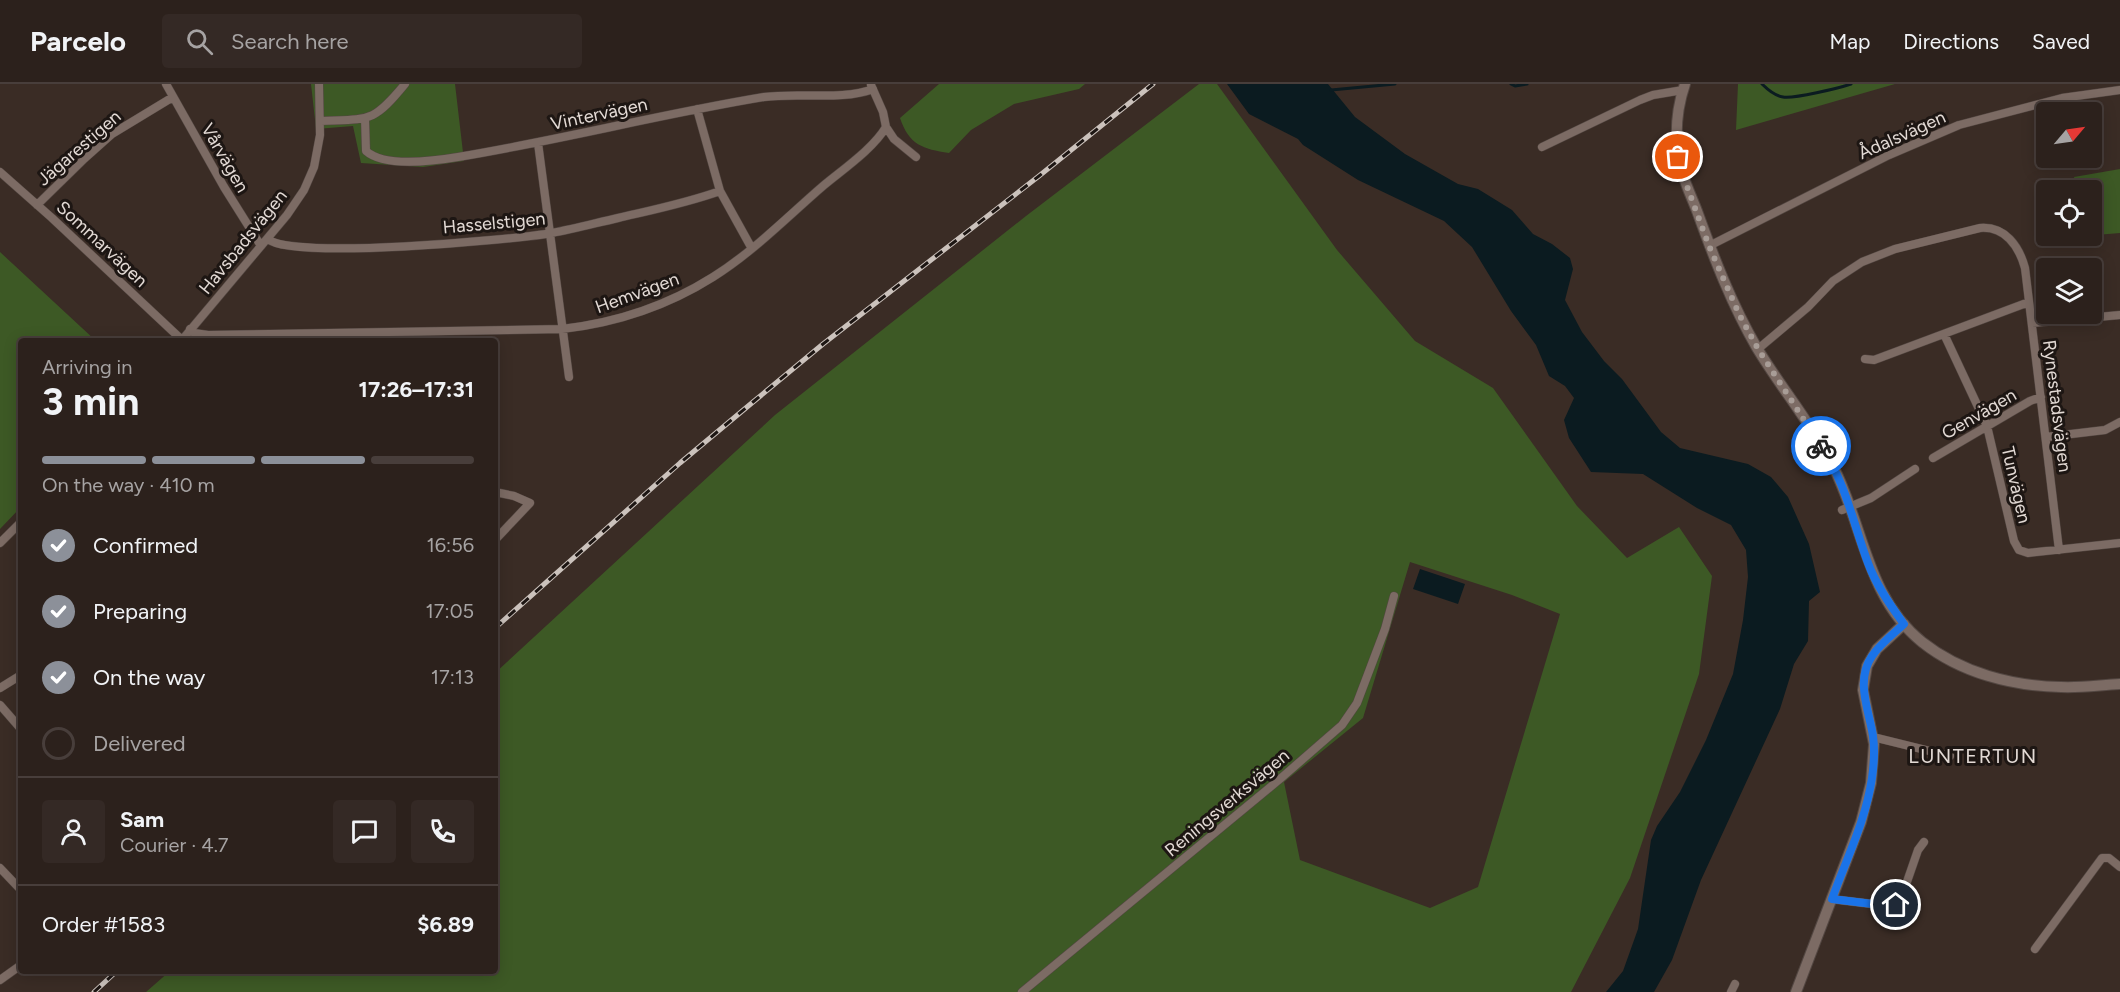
<!DOCTYPE html>
<html lang="en">
<head>
<meta charset="utf-8">
<style>
	:root { --surface:#2c211c; --page:#342925; --text:#f1f3f6; --muted:#a6a3a3; --line:#483e3b; --accent:#8c9099 }
	body { margin:0; font-family:Figtree,sans-serif; background:var(--page); color:var(--text); height:100vh; display:flex; flex-direction:column; font-size:22px; white-space:nowrap }
	* { box-sizing:border-box; margin:0 }
	p { font-size:20px; color:var(--muted) }
	.icon { flex:none; width:33px; height:33px; fill:none; stroke:currentColor; stroke-width:2; stroke-linecap:round; stroke-linejoin:round }
	.map { position:relative; flex:1; overflow:hidden }
	.details { position:absolute; left:18px; top:254px; width:480px; height:636px; display:flex; flex-direction:column; background:var(--surface); border-radius:6px; box-shadow:0 3px 15px #0003,0 0 0 2px var(--line) }
	.details>* { flex:none }
	.needle { width:39px; rotate:61deg }
	.fabs { position:absolute; left:2036px; top:18px; display:grid; gap:12px }
	.fabs a { display:grid; place-items:center; width:66px; height:66px; border-radius:6px; background:var(--surface); box-shadow:0 3px 15px #0003,0 0 0 2px var(--line); font-size:30px }
	.pin { position:absolute; display:grid; place-items:center; width:51px; height:51px; color:#fff; margin:-26px; border:3px solid #fff; border-radius:50%; box-shadow:0 2px 6px #0007 }
	.courier { position:absolute; display:grid; place-items:center; width:60px; height:60px; margin:-30px; border:4px solid #1a73e8; border-radius:50%; background:#fff; color:#222; box-shadow:0 2px 8px #0007 }
	.head em { font-style:normal; font-weight:700 }
	.head div { display:flex; flex-direction:column-reverse }
	.head { display:flex; align-items:center; justify-content:space-between; height:102px; padding:0 24px }
	h1 { font-size:39px; font-weight:700; line-height:45px }
	.bar { display:grid; grid-template-columns:repeat(4,1fr); gap:9px 6px; align-content:center; height:72px; padding:0 24px }
	.bar i { height:8px; border-radius:4px; background:var(--line) }
	.bar .current { background:var(--accent) }
	.bar p { grid-column:span 4 }
	.line { display:flex; align-items:center; gap:15px; padding:0 24px; border-top:2px solid var(--line) }
	.line div { flex:1 }
	.round { display:grid; place-items:center; flex:none; width:63px; height:63px; border-radius:6px; background:var(--page) }
	ol { padding:0 24px; list-style:none }
	li { display:flex; align-items:center; gap:18px; height:66px }
	li p { margin-inline-start:auto }
	li .icon { padding:6px; border-radius:50%; background:var(--accent); color:#fff; stroke-width:4 }
	li:last-child { color:var(--muted) }
	li i { width:33px; height:33px; border:3px solid var(--line); border-radius:50% }
	header { display:flex; align-items:center; gap:36px; box-sizing:border-box; height:84px; padding:0 30px; background:var(--surface); border-bottom:2px solid var(--line) }
	header strong { font-size:28px }
	nav { display:flex; gap:33px; margin-inline-start:auto; font-size:21px }
	.search { width:420px; height:54px; background:var(--page); display:flex; align-items:center; gap:15px; box-sizing:border-box; padding:0 21px; border-radius:6px; color:var(--muted); font-size:22px }
	.map>svg:first-child { display:block }
</style>
</head>
<body>
<header>
<strong>Parcelo</strong>
<div class="search"><svg class="icon" aria-label="search" viewBox="0 0 24 24"><circle cx="10" cy="10" r="6"/><path d="M15 15l6 6"/></svg>Search here</div>
<nav><a>Map</a><a>Directions</a><a>Saved</a></nav>
</header>
<div class="map">
<svg width="2120" height="908" viewBox="0 0 2120 908">
	<rect width="100%" height="100%" fill="#3a2c25"/>
	<path fill="#3d5925" fill-rule="evenodd" d="M 311,0 L 455,0 L 464,77 L 423,83 L 361,79 L 353,42 L 316,45 Z
		M 939,0 L 1085,0 L 1079,5 L 1014,20 L 971,46 L 949,69 C 923,65 909,61 900,34 Z
		M 1199,0 L 1217,0 L 1337,166 L 1415,257 L 1493,304 L 1577,422 L 1627,474 L 1679,443 L 1712,492 L 1699,590 L 1630,794 L 1571,908 L 146,908 L 170,887 L 495,886 L 495,589 L 775,331 L 1026,132 ZM 1410,478 L 1512,511 L 1560,530 L 1478,803 L 1430,824 L 1300,776 L 1284,698 L 1363,634 Z
		M 1738,0 L 1895,0 L 1736,46 Z
		M 2120,85 L 2120,149 L 2084,152 L 2091,152 L 2091,106 L 2077,106 L 2074,93 Z
		M 0,168 L 95,256 L 21,256 L 21,423 L 0,445 Z"/>
	<path fill="#0b1b20" d="M 1227,0 L 1328,0 L 1355,33 L 1405,70 L 1458,100 L 1478,105 L 1512,126 L 1533,150 L 1552,160 L 1570,174 L 1573,185 L 1565,216 L 1582,248 L 1604,277 L 1622,295 L 1661,348 L 1680,364 L 1748,380 L 1771,393 L 1788,413 L 1809,460 L 1820,508 L 1809,517 L 1808,557 L 1794,580 L 1780,625 L 1701,796 L 1672,876 L 1654,908 L 1606,908 L 1623,887 L 1638,845 L 1651,756 L 1657,742 L 1680,708 L 1706,656 L 1733,590 L 1743,536 L 1748,493 L 1746,466 L 1731,441 L 1697,424 L 1643,390 L 1591,388 L 1569,354 L 1564,336 L 1574,314 L 1565,302 L 1549,292 L 1536,261 L 1511,227 L 1472,163 L 1444,137 L 1358,96 L 1303,61 L 1298,55 L 1249,30 Z
		M 1420,485 L 1465,500 L 1458,520 L 1413,505 Z"/>
	<g fill="none" stroke-linecap="round" stroke-linejoin="round">
		<path stroke="#0b1b20" stroke-width="3" d="M 1511,0 L 1515,2 L 1527,0
			M 1762,0 C 1767,5 1776,12 1783,13 C 1794,15 1839,4 1851,0
			M 1331,6 L 1395,0"/>
		<defs>
			<path id="street" d="M 166,0 L 224,103 L 261,162
				M 871,1 L 883,28 L 886,43 L 894,55 L 916,73
				M 697,25 L 720,107 L 751,163
				M 365,34 L 366,67 C 385,84 434,77 458,73 C 561,56 661,30 764,13 C 799,8 842,17 873,5
				M 321,37 C 370,35 373,39 405,0
				M 538,59 L 569,293
				M 1542,63 L 1640,16 L 1653,11 L 1683,6
				M 0,88 L 52,134 L 182,256
				M 37,121 L 84,75 L 112,50 L 173,13
				M 268,155 C 290,176 513,156 552,149 C 574,145 596,139 618,134 C 652,126 687,119 720,107
				M 1709,162 L 1889,71 L 1959,41 L 2062,14 L 2120,6
				M 2032,239 L 2120,231
				M 190,245 L 194,249 L 208,251 L 562,245 C 615,239 667,222 713,193 C 753,168 787,133 823,102 C 842,86 873,65 886,43
				M 1944,250 L 1987,342 L 2014,457 L 2019,466 L 2028,469 L 2120,459
				M 182,256 L 287,131 L 304,106 L 314,83 L 320,51 L 319,0
				M 1758,265 L 1808,223 L 1833,197 L 1862,178 L 1895,165 L 1980,144 C 2005,142 2019,162 2025,184 L 2059,466
				M 1865,275 L 1874,276 L 2029,218
				M 2046,353 L 2105,346 L 2120,338
				M 1933,374 L 2030,317 L 2041,313
				M 495,408 L 514,412 L 530,419 L 495,456
				M 1842,426 L 1871,414 L 1915,385
				M 0,459 L 21,438
				M 0,604 L 21,591
				M 0,621 L 21,645
				M 1873,653 L 1950,672
				M 0,784 L 21,806
				M 1831,815 L 1889,822 L 1896,821 L 1901,815 L 1918,766 L 1924,758
				M 2035,865 L 2102,774 L 2109,774 L 2120,783
				M 0,896 L 21,881
				M 1022,908 L 1280,695 L 1342,641 L 1357,619 L 1385,545 L 1394,512
				M 1731,908 L 1735,900"/>
			<path id="secondary" d="M 1685,0 C 1677,23 1675,47 1678,72 C 1681,91 1690,109 1697,127 C 1714,174 1732,221 1757,264 C 1781,304 1812,340 1833,382 C 1864,442 1866,513 1922,558 C 1961,589 2012,602 2061,603 C 2081,604 2100,601 2120,600
				M 1796,908 L 1861,738 L 1871,699 L 1874,660 L 1863,606 L 1867,582 L 1877,565 L 1904,540"/>
		</defs>
		<use href="#street" stroke="#534742" stroke-width="9"/>
		<use href="#secondary" stroke="#534742" stroke-width="12"/>
		<use href="#street" stroke="#7c6b64" stroke-width="8"/>
		<use href="#secondary" stroke="#7c6b64" stroke-width="10"/>
		<defs>
			<path id="rail" d="M 495,544 L 680,379 L 753,318 L 823,260 L 1039,92 L 1153,0
				M 94,908 L 118,886"/>
		</defs>
		<use href="#rail" stroke="#cbc2bc" stroke-width="5"/>
		<use href="#rail" stroke="#1d1613" stroke-width="3" stroke-dasharray="9" stroke-linecap="butt"/>
	</g>
	<g fill="none" stroke-linecap="round" stroke-linejoin="round">
		<path stroke="#a89d97" stroke-width="6" stroke-dasharray="0 10.8" d="M 1678,73 L 1681,86 L 1709,162 L 1739,230 L 1758,265 L 1821,362"/>
		<path stroke="#1a73e8" stroke-width="8" d="M 1821,362 C 1846,399 1853,439 1868,479 C 1876,501 1890,521 1904,540 C 1893,550 1880,560 1872,572 C 1855,597 1869,626 1873,652 C 1875,666 1874,680 1872,694 C 1866,736 1846,776 1832,815 L 1889,822 L 1896,821"/>
	</g>
	<g text-anchor="middle" stroke-width="6" stroke-linejoin="round" paint-order="stroke">
		<g font-size="18" fill="#e3dad5" stroke="#1d1613">
			<text transform="translate(599 30) rotate(-12)" y="6">Vintervägen</text>
			<text transform="translate(1902 51) rotate(-24)" y="6">Ådalsvägen</text>
			<text transform="translate(79 64) rotate(-41)" y="6">Jägarestigen</text>
			<text transform="translate(225 74) rotate(60)" y="6">Vårvägen</text>
			<text transform="translate(494 139) rotate(-5)" y="6">Hasselstigen</text>
			<text transform="translate(243 158) rotate(-51)" y="6">Havsbadsvägen</text>
			<text transform="translate(102 160) rotate(43)" y="6">Sommarvägen</text>
			<text transform="translate(637 209) rotate(-20)" y="6">Hemvägen</text>
			<text transform="translate(2057 322) rotate(83)" y="6">Rynestadsvägen</text>
			<text transform="translate(1979 330) rotate(-30)" y="6">Genvägen</text>
			<text transform="translate(2016 401) rotate(77)" y="6">Tunvägen</text>
			<text transform="translate(1227 719) rotate(-40)" y="6">Reningsverksvägen</text>
		</g>
		<g font-size="20" letter-spacing="1.5" fill="#e3dad5" stroke="#1d1613">
			<text x="1973" y="679">LUNTERTUN</text>
		</g>
	</g>
</svg>
<div class="fabs">
<a><svg class="needle" viewBox="-14 -14 28 28"><path d="M0-13l5 13h-10z" fill="#e53935"/><path d="M0 13l5-13h-10z" fill="#a6a3a3"/></svg></a>
<a><svg class="icon" aria-label="locate" viewBox="0 0 24 24"><circle cx="12" cy="12" r="6"/><path d="M12 2v4M12 18v4M2 12h4M18 12h4"/></svg></a>
<a><svg class="icon" aria-label="layers" viewBox="0 0 24 24"><path d="M12 4l9 5-9 5-9-5zM3 14l9 5 9-5"/></svg></a>
</div>
<div class="pin" style="left:1678px;top:73px;background:#ea580c"><svg class="icon" aria-label="bag" viewBox="0 0 24 24"><path d="M5 8h14l-1 12H6zM9 8a3 3 0 0 1 6 0"/></svg></div>
<div class="pin" style="left:1896px;top:821px;background:#1f2937"><svg class="icon" aria-label="home" viewBox="0 0 24 24"><path d="M3 11l9-7 9 7M6 9v11h12V9"/></svg></div>
<div class="courier" style="left:1821px;top:362px"><svg class="icon" aria-label="bike" viewBox="0 0 24 24"><circle cx="6" cy="16" r="4"/><circle cx="18" cy="16" r="4"/><path d="M6 16l4-8h5l3 8M10 8l3 8H6M13 5h3"/></svg></div>
<section class="details">
<div class="head"><div><h1>3 min</h1><p>Arriving in</p></div><em>17:26–17:31</em></div>
<div class="bar"><i class="current"></i><i class="current"></i><i class="current"></i><i></i><p>On the way · 410 m</p></div>
<ol>
<li><svg class="icon" aria-label="check" viewBox="0 0 24 24"><path d="M5 12l5 5 9-10"/></svg>Confirmed<p>16:56</p></li>
<li><svg class="icon" aria-label="check" viewBox="0 0 24 24"><path d="M5 12l5 5 9-10"/></svg>Preparing<p>17:05</p></li>
<li><svg class="icon" aria-label="check" viewBox="0 0 24 24"><path d="M5 12l5 5 9-10"/></svg>On the way<p>17:13</p></li>
<li><i></i>Delivered</li>
</ol>
<div class="line" style="height:108px"><a class="round"><svg class="icon" aria-label="person" viewBox="0 0 24 24"><circle cx="12" cy="8" r="4"/><path d="M4 21q1-7 8-7t8 7"/></svg></a><div><b>Sam</b><p>Courier · 4.7</p></div><a class="round"><svg class="icon" aria-label="chat" viewBox="0 0 24 24"><path d="M4 5h16v11H9l-5 4z"/></svg></a><a class="round"><svg class="icon" aria-label="phone" viewBox="0 0 24 24"><path d="M5 4h4l2 5-3 2q2 4 5 5l2-3 5 2v4C11 20 4 13 5 4z"/></svg></a></div>
<div class="line" style="height:78px"><div>Order #1583</div><b>$6.89</b></div>
</section>
</div>
</body>
</html>
